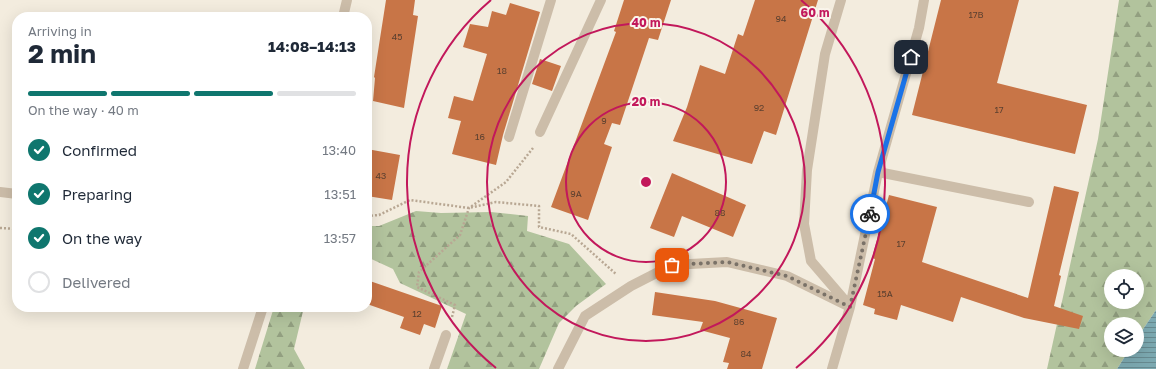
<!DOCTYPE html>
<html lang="en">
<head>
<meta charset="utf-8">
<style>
	:root { --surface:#fff; --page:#f2f2f3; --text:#1f2937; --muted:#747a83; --line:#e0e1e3; --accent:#0f766e }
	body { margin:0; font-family:"Golos Text",sans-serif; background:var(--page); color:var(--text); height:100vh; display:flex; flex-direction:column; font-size:15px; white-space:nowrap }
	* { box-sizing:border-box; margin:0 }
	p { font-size:13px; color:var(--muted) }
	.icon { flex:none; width:22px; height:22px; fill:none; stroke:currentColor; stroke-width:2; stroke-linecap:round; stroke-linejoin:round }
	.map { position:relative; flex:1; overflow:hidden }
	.sheet { position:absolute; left:12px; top:12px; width:360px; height:300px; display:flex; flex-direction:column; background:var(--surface); border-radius:16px; box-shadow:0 4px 16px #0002 }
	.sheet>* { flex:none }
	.tools { position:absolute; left:1104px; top:269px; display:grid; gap:8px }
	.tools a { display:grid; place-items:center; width:40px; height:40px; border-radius:50%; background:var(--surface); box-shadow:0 4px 16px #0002; font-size:20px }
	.pin { position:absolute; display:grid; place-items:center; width:34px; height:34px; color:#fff; margin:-17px; border-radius:8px; box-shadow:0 2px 6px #0006 }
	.courier { position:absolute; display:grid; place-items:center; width:40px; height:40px; margin:-20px; border:3px solid #1a73e8; border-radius:50%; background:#fff; color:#222; box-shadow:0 1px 5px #0007 }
	.overview em { font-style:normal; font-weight:700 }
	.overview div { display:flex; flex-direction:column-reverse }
	.overview { display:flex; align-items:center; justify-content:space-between; height:68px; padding:0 16px }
	h1 { font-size:26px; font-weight:700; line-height:30px }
	.bar { display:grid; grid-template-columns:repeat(4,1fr); gap:6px 4px; align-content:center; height:48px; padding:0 16px }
	.bar i { height:5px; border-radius:3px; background:var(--line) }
	.bar .active { background:var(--accent) }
	.bar p { grid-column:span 4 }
	ol { padding:0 16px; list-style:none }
	li { display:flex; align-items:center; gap:12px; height:44px }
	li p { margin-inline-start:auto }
	li .icon { padding:4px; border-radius:50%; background:var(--accent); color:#fff; stroke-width:4 }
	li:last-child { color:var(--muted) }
	li i { width:22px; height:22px; border:2px solid var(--line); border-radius:50% }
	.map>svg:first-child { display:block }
</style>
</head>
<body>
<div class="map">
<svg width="1156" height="369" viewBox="0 0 1156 369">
	<defs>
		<pattern id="forest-firs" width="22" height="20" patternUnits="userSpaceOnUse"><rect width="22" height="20" fill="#b2c39d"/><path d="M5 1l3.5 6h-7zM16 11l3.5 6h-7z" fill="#929f80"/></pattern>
		<pattern id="water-rules" width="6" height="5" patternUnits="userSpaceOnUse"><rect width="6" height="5" fill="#7ca9b1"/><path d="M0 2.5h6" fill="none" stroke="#678a90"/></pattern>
	</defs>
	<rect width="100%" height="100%" fill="#f3ecde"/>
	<path fill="url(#forest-firs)" fill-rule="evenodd" d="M 1119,0 L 1156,0 L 1156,310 L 1137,338 L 1137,324 L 1111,324 L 1111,350 L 1129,350 L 1117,369 L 1047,369 L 1098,139 ZM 1111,276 L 1137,276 L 1137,302 L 1111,302 Z
		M 416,211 L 441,213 L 491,212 L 528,216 L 527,231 L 569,244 L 606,284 L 576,306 L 559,323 L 539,369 L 447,369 L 466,314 L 400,283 L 393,269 L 367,257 L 367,226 L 379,226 Z
		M 274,307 L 304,307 L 294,349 L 305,369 L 255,369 Z"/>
	<path fill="url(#water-rules)" d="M 1156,310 L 1156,369 L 1117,369 L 1129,350 L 1137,350 L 1137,338 Z"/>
	<path fill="#c87547" d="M 386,0 L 415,0 L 413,15 L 418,16 L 404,108 L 373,101 L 375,78 L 374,77 Z
		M 624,0 L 671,0 L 658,40 L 649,38 L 620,125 L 612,123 L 604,144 L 612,147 L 588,220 L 551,207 L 616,32 L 614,31 Z
		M 755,0 L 818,0 L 776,135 L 764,131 L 752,164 L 673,141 L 687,107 L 700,65 L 725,74 L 738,34 L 743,36 Z
		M 941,0 L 1019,0 L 997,83 L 1087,105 L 1075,154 L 912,115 Z
		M 510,3 L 540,12 L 503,135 L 496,165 L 452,154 L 461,121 L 448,118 L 454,96 L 473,101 L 487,54 L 463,47 L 470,24 L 488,27 L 492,11 L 506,15 Z
		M 540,59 L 561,66 L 552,91 L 532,84 Z
		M 367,149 L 400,155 L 392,200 L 367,196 Z
		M 672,173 L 746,205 L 733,237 L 682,216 L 674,237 L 650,228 Z
		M 1054,186 L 1079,192 L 1059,275 L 1061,276 L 1054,306 L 1083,316 L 1079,329 L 1024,318 L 961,297 L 953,322 L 901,305 L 897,320 L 874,314 L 875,309 L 863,305 L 875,259 L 872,258 L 889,195 L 937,207 L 922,262 L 1028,298 Z
		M 367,280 L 442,306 L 435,328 L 424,324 L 420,335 L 400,328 L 404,317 L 367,304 Z
		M 655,292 L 715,301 L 777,318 L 762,369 L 727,369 L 729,363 L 723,362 L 730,338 L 700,330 L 703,322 L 652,315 Z"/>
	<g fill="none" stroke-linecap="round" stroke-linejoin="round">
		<path stroke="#b8a793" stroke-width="2.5" stroke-dasharray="2 2" stroke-linecap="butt" d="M 367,216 L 379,215 L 410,200 L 469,208 L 496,202 L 539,206 L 539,227 L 571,234 L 616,274
			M 0,228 L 17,229
			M 452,317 L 455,305 L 417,287 L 419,272 L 460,235 L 469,208 L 506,182 L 533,148"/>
		<path stroke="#ccbda9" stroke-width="10" d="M 841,0 L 825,54 L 807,170 L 804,224 L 811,261 L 848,304
			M 343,17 L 347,0
			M 540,132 L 601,0
			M 509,137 L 551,0
			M 878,172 L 1029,202
			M 0,192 L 17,194
			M 243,369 L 263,307
			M 434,369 L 446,335
			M 558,369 L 585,316 L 631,286 L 672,265 L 727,262 L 787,276 L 850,307
			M 832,369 L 850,307 L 878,172 L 919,28 L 924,0"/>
	</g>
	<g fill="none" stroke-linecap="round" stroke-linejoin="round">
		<path stroke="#7a7268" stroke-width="4" stroke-dasharray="0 7.2" d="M 672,265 L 727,262 L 787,276 L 850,307 L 870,214"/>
		<path stroke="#1a73e8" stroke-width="5" d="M 870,214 L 878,172 L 911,57"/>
	</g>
	<g fill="none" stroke="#c2185b" stroke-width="2">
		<circle cx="646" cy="182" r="80"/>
		<circle cx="646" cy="182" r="159"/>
		<path d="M496 368A239 239 0 0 1 491 0M801 0A239 239 0 0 1 796 368"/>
	</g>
	<g text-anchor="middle" stroke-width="4" stroke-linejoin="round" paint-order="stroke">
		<g font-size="9" fill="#5d4130">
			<text x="976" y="18">17В</text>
			<text x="781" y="22">94</text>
			<text x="397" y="40">45</text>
			<text x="502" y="74">18</text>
			<text x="759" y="111">92</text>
			<text x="999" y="113">17</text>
			<text x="604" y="124">9</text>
			<text x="480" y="140">16</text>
			<text x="381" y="179">43</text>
			<text x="576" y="197">9А</text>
			<text x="720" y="216">88</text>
			<text x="901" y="247">17</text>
			<text x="885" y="297">15А</text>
			<text x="417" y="317">12</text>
			<text x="739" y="325">86</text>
			<text x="746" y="357">84</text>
		</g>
	</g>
	<circle cx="646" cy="182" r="6" fill="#c2185b" stroke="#faf5eb" stroke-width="2"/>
	<g font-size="12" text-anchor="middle" font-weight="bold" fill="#c2185b" stroke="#faf5eb" stroke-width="4" stroke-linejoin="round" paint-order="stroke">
		<text x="815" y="17">60 m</text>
		<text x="646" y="27">40 m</text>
		<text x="646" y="106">20 m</text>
	</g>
</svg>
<div class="tools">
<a><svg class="icon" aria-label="locate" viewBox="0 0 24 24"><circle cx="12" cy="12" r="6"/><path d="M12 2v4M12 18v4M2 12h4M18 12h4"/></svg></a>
<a><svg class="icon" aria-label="layers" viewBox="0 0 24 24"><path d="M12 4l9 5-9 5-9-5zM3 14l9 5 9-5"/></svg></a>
</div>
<div class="pin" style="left:672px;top:265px;background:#ea580c"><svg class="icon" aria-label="bag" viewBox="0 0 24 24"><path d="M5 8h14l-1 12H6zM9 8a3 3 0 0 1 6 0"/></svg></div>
<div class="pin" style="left:911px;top:57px;background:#1f2937"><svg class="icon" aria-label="home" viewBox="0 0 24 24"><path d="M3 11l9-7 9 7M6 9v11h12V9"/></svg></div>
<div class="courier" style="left:870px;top:214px"><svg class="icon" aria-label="bike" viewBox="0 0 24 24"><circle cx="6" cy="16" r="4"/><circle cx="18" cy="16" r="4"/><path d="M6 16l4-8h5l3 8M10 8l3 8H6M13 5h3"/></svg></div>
<section class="sheet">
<div class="overview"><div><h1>2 min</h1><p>Arriving in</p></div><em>14:08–14:13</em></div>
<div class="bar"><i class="active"></i><i class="active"></i><i class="active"></i><i></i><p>On the way · 40 m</p></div>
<ol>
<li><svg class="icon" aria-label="check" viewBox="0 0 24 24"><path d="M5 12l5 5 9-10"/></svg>Confirmed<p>13:40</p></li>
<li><svg class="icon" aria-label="check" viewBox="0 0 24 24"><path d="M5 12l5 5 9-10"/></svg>Preparing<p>13:51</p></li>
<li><svg class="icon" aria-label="check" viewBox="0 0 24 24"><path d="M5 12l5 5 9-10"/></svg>On the way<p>13:57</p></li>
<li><i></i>Delivered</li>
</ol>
</section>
</div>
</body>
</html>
